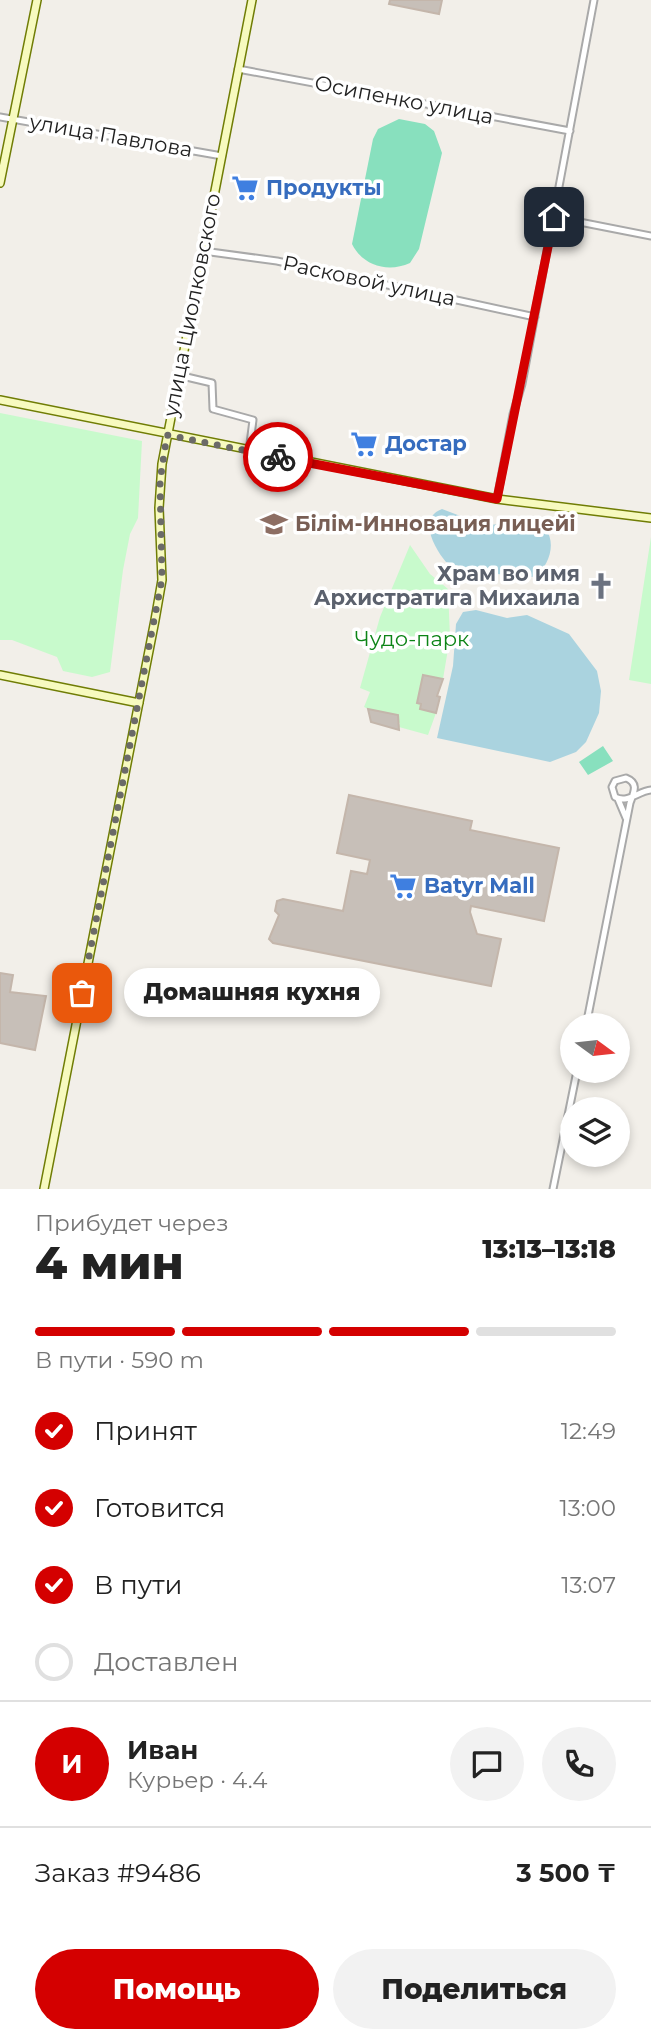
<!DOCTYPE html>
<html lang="ru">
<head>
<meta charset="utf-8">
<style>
	:root { --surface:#fff; --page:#f2f2f2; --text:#222; --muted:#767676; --line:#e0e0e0; --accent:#d40000 }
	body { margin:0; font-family:Montserrat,sans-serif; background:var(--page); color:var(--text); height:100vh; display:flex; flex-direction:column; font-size:26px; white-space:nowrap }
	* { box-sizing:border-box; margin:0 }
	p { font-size:23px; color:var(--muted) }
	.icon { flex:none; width:38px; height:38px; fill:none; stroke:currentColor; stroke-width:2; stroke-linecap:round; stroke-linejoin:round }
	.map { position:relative; height:1189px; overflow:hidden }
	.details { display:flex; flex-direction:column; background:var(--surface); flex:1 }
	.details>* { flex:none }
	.needle { width:46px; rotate:105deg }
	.fabs { position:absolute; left:560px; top:1013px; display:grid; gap:14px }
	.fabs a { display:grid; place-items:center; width:70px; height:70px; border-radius:50%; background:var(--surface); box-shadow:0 4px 10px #0003; font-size:35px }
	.pin { position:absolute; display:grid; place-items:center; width:60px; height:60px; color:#fff; margin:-30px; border-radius:14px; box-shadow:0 4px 10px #0006 }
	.courier { position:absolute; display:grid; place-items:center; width:70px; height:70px; margin:-35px; border:5px solid #d40000; border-radius:50%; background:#fff; color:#222; box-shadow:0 2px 9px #0007 }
	.bubble { position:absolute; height:49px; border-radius:24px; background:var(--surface); box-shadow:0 4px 10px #0003; font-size:23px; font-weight:800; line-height:49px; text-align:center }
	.head em { font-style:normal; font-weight:800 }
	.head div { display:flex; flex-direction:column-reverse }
	.head { display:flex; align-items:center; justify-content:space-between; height:119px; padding:0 35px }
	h1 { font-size:46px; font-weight:800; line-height:52px }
	.bar { display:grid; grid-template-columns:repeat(4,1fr); gap:10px 7px; align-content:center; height:84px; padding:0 35px }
	.bar i { height:9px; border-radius:5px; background:var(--line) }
	.bar .selected { background:var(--accent) }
	.bar p { grid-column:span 4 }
	.line { display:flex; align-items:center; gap:18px; padding:0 35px; border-top:2px solid var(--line) }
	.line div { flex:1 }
	.round { display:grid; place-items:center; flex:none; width:74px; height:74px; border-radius:37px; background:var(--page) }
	ol { padding:0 35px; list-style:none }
	li { display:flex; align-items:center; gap:21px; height:77px }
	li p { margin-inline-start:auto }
	li .icon { padding:7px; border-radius:50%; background:var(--accent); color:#fff; stroke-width:4 }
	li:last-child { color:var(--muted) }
	li i { width:38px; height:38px; border:4px solid var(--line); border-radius:50% }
	.cta { display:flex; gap:14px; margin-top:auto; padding:14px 35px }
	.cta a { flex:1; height:80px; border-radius:42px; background:var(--accent); color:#fff; font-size:28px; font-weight:800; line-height:80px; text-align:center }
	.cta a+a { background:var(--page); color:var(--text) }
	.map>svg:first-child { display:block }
</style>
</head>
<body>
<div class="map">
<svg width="651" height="1189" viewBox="0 0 651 1189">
	<rect width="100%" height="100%" fill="#f2efe9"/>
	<path fill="#c8facc" d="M 0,413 L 142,441 L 138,518 L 130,534 L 123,570 L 110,672 L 92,677 L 63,671 L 57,657 L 12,640 L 0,640 Z
		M 651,537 L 651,684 L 629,680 Z
		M 410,545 L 430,574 L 448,589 L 450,637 L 443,679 L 423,675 L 420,709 L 436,713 L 428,735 L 399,727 L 400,723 L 364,707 L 370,692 L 360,688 L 380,617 Z"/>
	<path fill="#88e0be" d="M 399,119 L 425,124 L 434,131 L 442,153 L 419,249 L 410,263 C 388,273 363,266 352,244 L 373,139 L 378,129 Z
		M 603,746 L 613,761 L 588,775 L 579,762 Z"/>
	<path fill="#aad3df" d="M 442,509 L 484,525 L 526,523 L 545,528 C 557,543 549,566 535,577 C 505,576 474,572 446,562 C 435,549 417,518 442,509 Z
		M 476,610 L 507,618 L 527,615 L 569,634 L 597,671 L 601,691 L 599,713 L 586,742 L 576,752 L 550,762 L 437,738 L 453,666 L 456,624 L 463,612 Z"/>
	<path fill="#c7bfb8" stroke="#c4b6ab" stroke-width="2" d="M 390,0 L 442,0 L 439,14 L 389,4 Z
		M 423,675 L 443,679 L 437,696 L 440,697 L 436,713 L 420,709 L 421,704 L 417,703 Z
		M 368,709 L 398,715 L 399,730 L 371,722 Z
		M 349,795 L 472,821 L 470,830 L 559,848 L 544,921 L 471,906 L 470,912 L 477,934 L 501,939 L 491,986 L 273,943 L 269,939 L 279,915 L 275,911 L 277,901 L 283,899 L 343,911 L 351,871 L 367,874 L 370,860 L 337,853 Z
		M 0,973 L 13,975 L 10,992 L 46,996 L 35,1050 L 0,1043 Z"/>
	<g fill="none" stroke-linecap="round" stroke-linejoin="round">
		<defs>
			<path id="street" d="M 238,69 L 570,131
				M 0,117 L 222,156
				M 554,217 L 651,236
				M 203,251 L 277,261 L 535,317
				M 178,375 L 212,383 L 213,409 L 253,420 L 249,451
				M 497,499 L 513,414 L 522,384 L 594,0
				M 618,799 L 626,818
				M 586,1026 L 630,803 C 634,792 639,783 626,778 L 615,781 L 612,787 L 615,797 C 628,804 638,791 651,790
				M 553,1189 L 577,1071"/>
			<path id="secondary" d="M 0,183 L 37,0
				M 0,400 L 497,499 L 651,518
				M 0,675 L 139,703
				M 44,1189 L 155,620 L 162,580 L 159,508 L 162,464 L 252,0"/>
		</defs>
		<use href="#street" stroke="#a9a9a9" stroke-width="9"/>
		<use href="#secondary" stroke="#707d05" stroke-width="10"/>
		<use href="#street" stroke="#fff" stroke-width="5"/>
		<use href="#secondary" stroke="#f7fabf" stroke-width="7"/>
	</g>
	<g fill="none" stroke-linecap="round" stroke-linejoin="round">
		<path stroke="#6b6a68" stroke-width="7" stroke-dasharray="0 12.6" d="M 82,993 L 162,579 L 160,481 L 167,435 L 278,457"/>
		<path stroke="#d40000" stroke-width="9" d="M 278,457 L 497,499 L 554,217"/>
	</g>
	<defs>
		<symbol id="supermarket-bare" viewBox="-9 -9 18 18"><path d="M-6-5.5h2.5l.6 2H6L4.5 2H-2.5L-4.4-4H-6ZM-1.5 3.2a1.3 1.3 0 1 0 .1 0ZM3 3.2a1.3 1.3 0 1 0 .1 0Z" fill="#3f7fe0" stroke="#fff" stroke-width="2.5" paint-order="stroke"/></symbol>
		<symbol id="school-bare" viewBox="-9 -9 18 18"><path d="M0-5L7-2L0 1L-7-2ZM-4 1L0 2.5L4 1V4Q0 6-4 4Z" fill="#8d6e63" stroke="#fff" stroke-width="2.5" paint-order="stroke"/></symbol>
		<symbol id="church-bare" viewBox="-9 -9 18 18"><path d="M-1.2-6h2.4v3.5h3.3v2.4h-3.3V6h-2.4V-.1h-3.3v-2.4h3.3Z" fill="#6b7280" stroke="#fff" stroke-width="2.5" paint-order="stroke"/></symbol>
	</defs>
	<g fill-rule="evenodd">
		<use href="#supermarket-bare" x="226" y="169" width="38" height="38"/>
		<use href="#supermarket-bare" x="345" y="425" width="38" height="38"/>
		<use href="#school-bare" x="255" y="505" width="38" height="38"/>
		<use href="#church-bare" x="582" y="567" width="38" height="38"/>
		<use href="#supermarket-bare" x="384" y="867" width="38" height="38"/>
	</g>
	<g text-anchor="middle" stroke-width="7" stroke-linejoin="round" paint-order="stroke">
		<g font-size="21" fill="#222" stroke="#fff">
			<text transform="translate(404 100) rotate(11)" y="7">Осипенко улица</text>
			<text transform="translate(111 136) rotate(10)" y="7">улица Павлова</text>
			<text transform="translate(369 281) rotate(12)" y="7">Расковой улица</text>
			<text transform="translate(192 305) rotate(-79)" y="7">улица Циолковского</text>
		</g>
		<g font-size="21" font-weight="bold" fill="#366cbe" stroke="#fff" text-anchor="start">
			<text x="266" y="195">Продукты</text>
			<text x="385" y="451">Достар</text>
			<text x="424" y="893">Batyr Mall</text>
		</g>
		<g font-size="21" font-weight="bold" fill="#785e54" stroke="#fff" text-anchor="start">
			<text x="295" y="531">Білім-Инновация лицейі</text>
		</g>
		<g font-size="21" font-weight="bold" fill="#5b616d" stroke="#fff" text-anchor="end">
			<text x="580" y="581">Храм во имя<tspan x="580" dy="24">Архистратига Михаила</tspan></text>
		</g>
		<g font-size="21" fill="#0c8416" stroke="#fff">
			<text x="412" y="646">Чудо-парк</text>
		</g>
	</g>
</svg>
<div class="fabs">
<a><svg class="needle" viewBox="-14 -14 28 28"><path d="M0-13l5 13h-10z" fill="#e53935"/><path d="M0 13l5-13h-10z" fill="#767676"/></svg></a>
<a><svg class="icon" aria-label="layers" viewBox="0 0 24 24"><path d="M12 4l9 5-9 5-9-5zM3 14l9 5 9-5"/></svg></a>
</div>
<div class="pin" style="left:82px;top:993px;background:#ea580c"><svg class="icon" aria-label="bag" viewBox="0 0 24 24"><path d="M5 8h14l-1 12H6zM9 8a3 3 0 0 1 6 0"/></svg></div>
<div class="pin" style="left:554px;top:217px;background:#1f2937"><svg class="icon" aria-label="home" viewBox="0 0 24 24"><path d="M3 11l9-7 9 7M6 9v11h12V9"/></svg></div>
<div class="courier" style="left:278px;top:457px"><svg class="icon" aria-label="bike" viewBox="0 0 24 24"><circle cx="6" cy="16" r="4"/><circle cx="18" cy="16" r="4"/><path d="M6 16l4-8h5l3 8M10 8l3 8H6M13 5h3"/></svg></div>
<div class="bubble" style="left:124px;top:968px;width:256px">Домашняя кухня</div>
</div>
<section class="details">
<div class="head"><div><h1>4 мин</h1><p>Прибудет через</p></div><em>13:13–13:18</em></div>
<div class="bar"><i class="selected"></i><i class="selected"></i><i class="selected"></i><i></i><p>В пути · 590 m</p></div>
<ol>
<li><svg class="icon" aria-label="check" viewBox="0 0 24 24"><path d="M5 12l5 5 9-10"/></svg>Принят<p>12:49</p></li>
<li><svg class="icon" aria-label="check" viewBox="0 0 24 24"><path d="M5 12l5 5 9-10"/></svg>Готовится<p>13:00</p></li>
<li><svg class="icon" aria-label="check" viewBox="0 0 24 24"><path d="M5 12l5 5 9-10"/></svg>В пути<p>13:07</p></li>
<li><i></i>Доставлен</li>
</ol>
<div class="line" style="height:126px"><b class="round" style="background:var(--accent);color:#fff">И</b><div><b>Иван</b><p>Курьер · 4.4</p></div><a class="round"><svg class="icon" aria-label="chat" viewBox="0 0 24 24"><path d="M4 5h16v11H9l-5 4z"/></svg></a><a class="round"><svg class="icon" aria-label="phone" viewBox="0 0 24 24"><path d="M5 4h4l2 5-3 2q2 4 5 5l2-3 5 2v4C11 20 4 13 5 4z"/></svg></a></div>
<div class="line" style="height:91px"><div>Заказ #9486</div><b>3 500 ₸</b></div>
<div class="cta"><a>Помощь</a><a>Поделиться</a></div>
</section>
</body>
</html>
